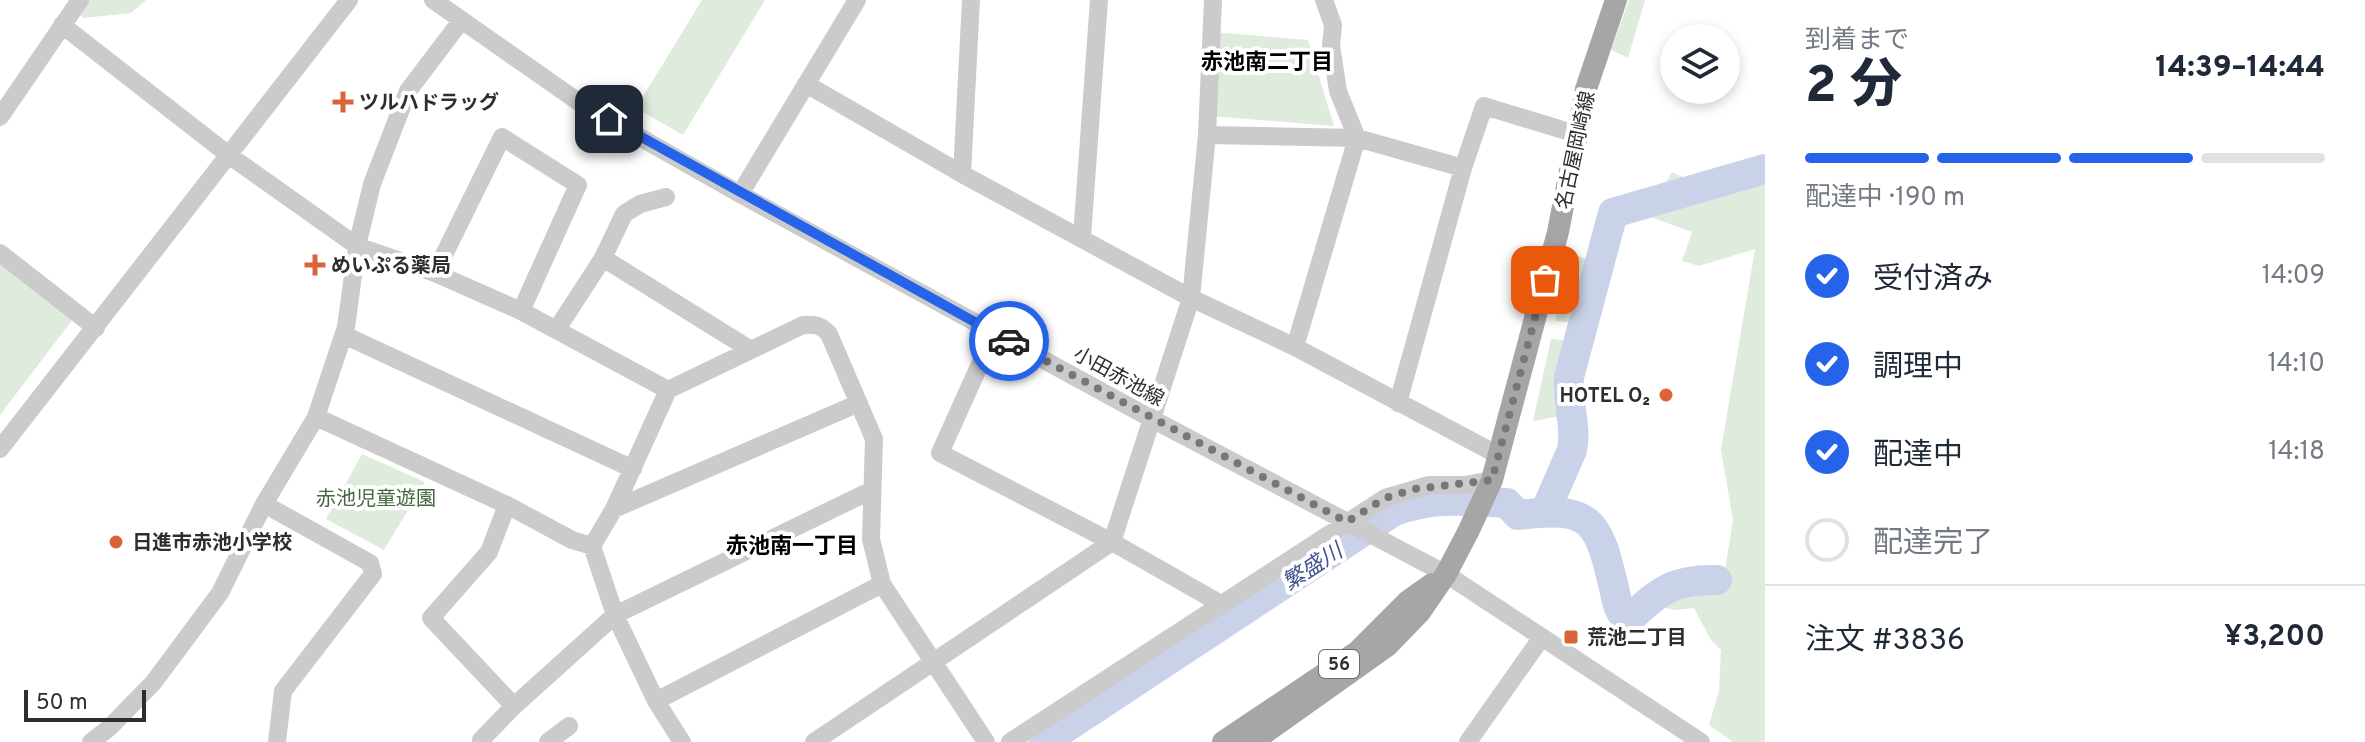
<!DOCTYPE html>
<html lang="ja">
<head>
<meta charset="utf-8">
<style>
	:root { --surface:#fff; --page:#f6f6f7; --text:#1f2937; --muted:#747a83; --line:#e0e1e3; --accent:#2563eb }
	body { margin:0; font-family:Overpass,"Noto Sans JP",sans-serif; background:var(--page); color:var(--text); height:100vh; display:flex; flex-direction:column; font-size:30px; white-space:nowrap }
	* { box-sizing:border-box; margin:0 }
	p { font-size:26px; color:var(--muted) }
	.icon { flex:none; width:44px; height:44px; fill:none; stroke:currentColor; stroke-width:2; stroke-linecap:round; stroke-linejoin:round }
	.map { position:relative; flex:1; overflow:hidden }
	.sheet { display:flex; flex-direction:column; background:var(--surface); width:600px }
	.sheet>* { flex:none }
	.buttons { position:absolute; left:1660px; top:24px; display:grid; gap:16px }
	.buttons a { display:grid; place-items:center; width:80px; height:80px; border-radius:50%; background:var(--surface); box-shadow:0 4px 12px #0003; font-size:40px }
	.scale { position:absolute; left:24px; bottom:20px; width:122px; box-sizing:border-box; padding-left:8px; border:4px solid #2e2e2e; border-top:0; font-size:22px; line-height:28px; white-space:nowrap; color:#2e2e2e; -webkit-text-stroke:6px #fff; paint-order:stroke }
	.pin { position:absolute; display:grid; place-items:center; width:68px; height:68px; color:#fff; margin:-34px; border-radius:16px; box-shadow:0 4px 12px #0006 }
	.courier { position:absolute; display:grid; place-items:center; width:80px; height:80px; margin:-40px; border:6px solid #2563eb; border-radius:50%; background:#fff; color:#222; box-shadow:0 2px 10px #0007 }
	.head em { font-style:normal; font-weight:800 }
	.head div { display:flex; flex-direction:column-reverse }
	.head { display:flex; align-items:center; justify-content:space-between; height:136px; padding:0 40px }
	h1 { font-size:52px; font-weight:800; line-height:60px }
	.bar { display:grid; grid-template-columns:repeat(4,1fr); gap:12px 8px; align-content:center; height:96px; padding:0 40px }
	.bar i { height:10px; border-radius:6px; background:var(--line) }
	.bar .on { background:var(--accent) }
	.bar p { grid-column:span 4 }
	.line { display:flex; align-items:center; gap:20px; padding:0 40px; border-top:2px solid var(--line) }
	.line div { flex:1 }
	ol { padding:0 40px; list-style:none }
	li { display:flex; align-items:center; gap:24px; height:88px }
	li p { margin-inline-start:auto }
	li .icon { padding:8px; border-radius:50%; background:var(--accent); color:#fff; stroke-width:4 }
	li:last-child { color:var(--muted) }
	li i { width:44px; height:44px; border:4px solid var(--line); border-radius:50% }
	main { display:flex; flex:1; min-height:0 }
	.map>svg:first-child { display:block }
</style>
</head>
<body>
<main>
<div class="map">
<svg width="1765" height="742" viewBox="0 0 1765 742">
	<rect width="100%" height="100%" fill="#fff"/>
	<path fill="#dfebdc" d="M 83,0 L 146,0 L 131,13 L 83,18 L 76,9 Z
		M 702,0 L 765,0 L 683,135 L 636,108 Z
		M 1629,0 L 1645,0 L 1628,58 L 1611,50 Z
		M 1214,32 L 1308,40 L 1334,126 L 1210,116 Z
		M 1765,164 L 1765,742 L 1733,742 L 1709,725 L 1719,691 L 1721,650 L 1711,640 L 1694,608 L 1675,610 L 1650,604 L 1664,591 L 1702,582 L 1725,570 L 1733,520 L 1721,450 L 1755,249 L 1699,266 L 1682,261 L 1692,232 L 1623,207 L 1658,196 L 1672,172 L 1698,184 Z
		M 1574,255 L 1608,265 L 1589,324 L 1555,321 Z
		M 0,263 L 73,319 L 0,415 Z
		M 1551,339 L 1586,343 L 1580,369 L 1578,413 L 1533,421 Z
		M 362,454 L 425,482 L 384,550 L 326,519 Z"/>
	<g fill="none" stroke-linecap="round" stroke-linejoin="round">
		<path stroke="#c9d2e9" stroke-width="30" d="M 1545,512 L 1572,450 C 1577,427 1567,403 1569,377 L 1613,213 L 1765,169
			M 1044,742 L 1394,511 C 1438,496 1463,501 1507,503 L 1518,515 C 1591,506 1598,519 1614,588 C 1617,602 1618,610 1627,621 C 1659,592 1671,579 1717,580"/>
		<path stroke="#cbcbcb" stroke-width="18" d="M 433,0 L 583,105 L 740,194 L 1152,419 L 1446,574 L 1701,742
			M 62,25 L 230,156 L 357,246 L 435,273 L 521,311 L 668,390
			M 806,84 L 962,174 L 1191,298 L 1295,347 L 1498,455
			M 0,117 L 80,0
			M 1207,135 L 1357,138 L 1463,168
			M 962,174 L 971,0
			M 740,194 L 857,0
			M 1082,237 L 1099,0
			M 0,253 L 96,328
			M 603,258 L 751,350
			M 435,273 L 502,137 L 578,185 L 521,311
			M 557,329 L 603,258 L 624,214 L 640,204 L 666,197
			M 994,333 L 940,453 L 1112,542 L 1221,604
			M 344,335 L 633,469
			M 1295,347 L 1357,138 L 1338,91 L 1331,45 L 1333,25 L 1324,0
			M 1398,403 L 1463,168 L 1484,106 L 1576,134
			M 316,417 L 507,505 L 572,540 L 592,546
			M 0,449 L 349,0
			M 264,504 L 370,563 L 373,574 L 283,691 L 277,742
			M 507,505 L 489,552 L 431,618 L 514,706 L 615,615 L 872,490
			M 614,509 L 859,403
			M 656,701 L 882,584
			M 91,742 L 109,728 L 153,683 L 220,593 L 264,504 L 316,417 L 346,327 L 357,246 L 372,184 L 408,91 L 461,21
			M 483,742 L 481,740 L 514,706
			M 548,742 L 569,726
			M 682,742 L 656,701 L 615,615 L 592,546 L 614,509 L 668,390 L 803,325 C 815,324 821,325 829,334 L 874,439 L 871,539 L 882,584 L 986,742
			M 814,742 L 1112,542 L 1191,298 L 1207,135 L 1213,0
			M 1010,742 L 1385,498 L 1429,485 L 1464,485 L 1492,480
			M 1468,742 L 1542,637"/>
		<path stroke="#a6a6a6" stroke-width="22" d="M 1223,742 L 1357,652 L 1408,601 L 1432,584
			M 1252,742 L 1387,646 L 1420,612 L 1446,574 L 1469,530 L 1492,480 L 1558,232 L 1586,89 L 1616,0"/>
	</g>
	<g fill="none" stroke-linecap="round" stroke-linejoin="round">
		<path stroke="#777" stroke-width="8" stroke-dasharray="0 14.4" d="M 1009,341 L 1347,522 L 1385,498 L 1415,489 L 1492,480 L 1545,280"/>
		<path stroke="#2563eb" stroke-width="10" d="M 609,119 L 1009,341"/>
	</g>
	<g fill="#db633a" stroke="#fff" stroke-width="3">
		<path d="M339 90h8v8h8v8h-8v8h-8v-8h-8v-8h8z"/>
		<path d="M311 253h8v8h8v8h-8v8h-8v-8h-8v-8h8z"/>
		<circle cx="1666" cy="395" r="8"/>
		<circle cx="116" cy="542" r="8"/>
		<rect x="1563" y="629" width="16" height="16" rx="4"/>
	</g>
	<g text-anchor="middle" stroke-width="8" stroke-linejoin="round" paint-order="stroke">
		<rect fill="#fff" stroke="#6d6d6d" stroke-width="2" x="1319" y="650" width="40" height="28" rx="6"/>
		<g font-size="18" font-weight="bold" fill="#2e2e2e">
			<text x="1339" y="670">56</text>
		</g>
		<g font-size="20" font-weight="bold" fill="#2e2e2e" stroke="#fff" text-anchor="start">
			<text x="359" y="109">ツルハドラッグ</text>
			<text x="331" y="272">めいぷる薬局</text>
			<text x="1650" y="402" text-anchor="end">HOTEL O₂</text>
			<text x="132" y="549">日進市赤池小学校</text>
			<text x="1587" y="644">荒池二丁目</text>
		</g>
		<g font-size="20" fill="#2e2e2e" stroke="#fff">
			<text transform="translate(1575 150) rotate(-78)" y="7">名古屋岡崎線</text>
			<text transform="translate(1119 376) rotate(29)" y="7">小田赤池線</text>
		</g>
		<g font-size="20" fill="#43673e" stroke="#fff">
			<text x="376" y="505">赤池児童遊園</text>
		</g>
		<g font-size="22" font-weight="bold" fill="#000" stroke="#fff">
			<text x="1267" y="69">赤池南二丁目</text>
			<text x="792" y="553">赤池南一丁目</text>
		</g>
		<g font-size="22" font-style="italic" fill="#40568b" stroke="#fff">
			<text transform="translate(1312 566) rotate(-33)" y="8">繁盛川</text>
		</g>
	</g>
</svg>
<div class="buttons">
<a><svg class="icon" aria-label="layers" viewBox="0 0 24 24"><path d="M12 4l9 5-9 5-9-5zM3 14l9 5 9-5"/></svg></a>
</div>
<div class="scale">50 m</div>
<div class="pin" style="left:1545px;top:280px;background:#ea580c"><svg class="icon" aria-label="bag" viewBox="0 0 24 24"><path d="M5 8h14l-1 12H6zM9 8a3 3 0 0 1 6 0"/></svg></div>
<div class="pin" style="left:609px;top:119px;background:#1f2937"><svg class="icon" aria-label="home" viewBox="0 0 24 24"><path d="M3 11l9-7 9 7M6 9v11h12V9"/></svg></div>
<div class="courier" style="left:1009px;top:341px"><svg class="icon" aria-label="car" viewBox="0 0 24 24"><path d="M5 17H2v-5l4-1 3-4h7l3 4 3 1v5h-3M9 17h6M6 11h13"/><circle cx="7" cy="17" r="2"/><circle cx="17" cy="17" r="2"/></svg></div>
</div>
<section class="sheet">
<div class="head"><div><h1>2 分</h1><p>到着まで</p></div><em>14:39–14:44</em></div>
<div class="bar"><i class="on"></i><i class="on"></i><i class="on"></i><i></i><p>配達中 · 190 m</p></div>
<ol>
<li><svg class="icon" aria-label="check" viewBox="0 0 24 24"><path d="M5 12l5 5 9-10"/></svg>受付済み<p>14:09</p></li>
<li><svg class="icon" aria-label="check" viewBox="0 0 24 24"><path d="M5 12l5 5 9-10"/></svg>調理中<p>14:10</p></li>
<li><svg class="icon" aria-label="check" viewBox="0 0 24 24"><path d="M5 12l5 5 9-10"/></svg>配達中<p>14:18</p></li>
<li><i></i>配達完了</li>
</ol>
<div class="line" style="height:104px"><div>注文 #3836</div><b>¥3,200</b></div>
</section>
</main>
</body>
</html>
